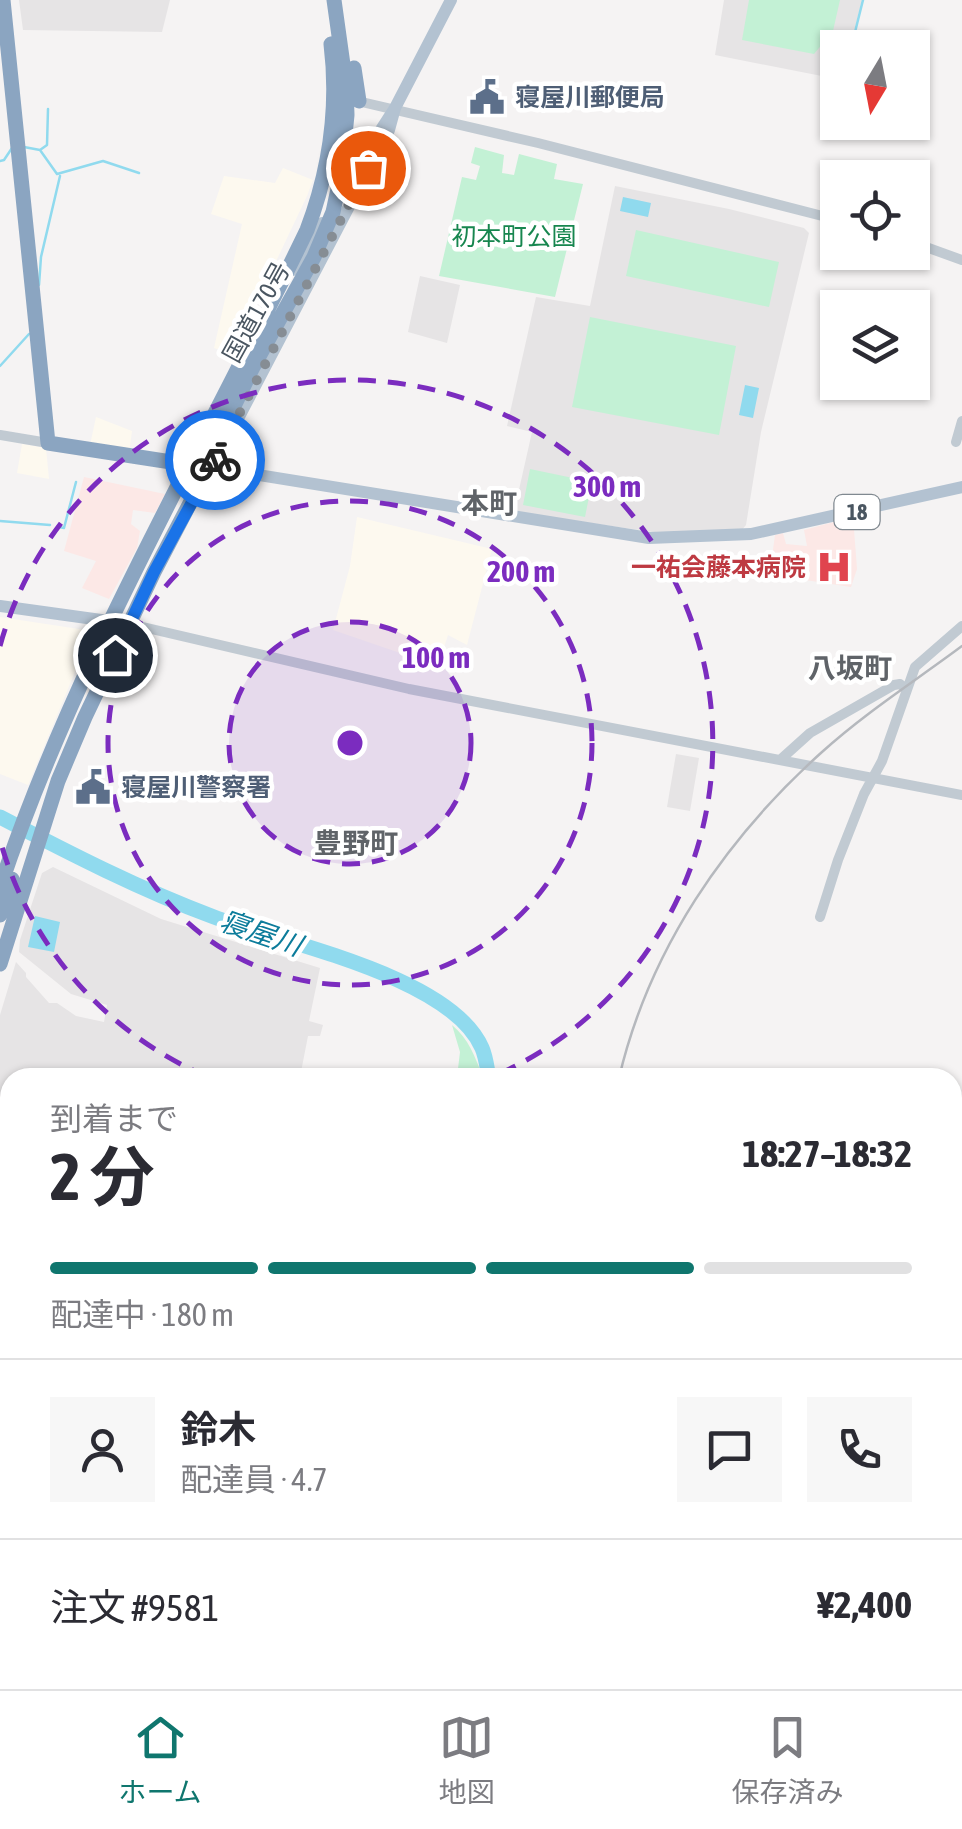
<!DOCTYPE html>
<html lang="ja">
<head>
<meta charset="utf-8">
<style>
	:root { --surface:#fff; --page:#f7f7f7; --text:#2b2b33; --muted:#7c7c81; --line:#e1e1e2; --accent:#0f766e }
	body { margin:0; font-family:"Asap Condensed","Noto Sans JP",sans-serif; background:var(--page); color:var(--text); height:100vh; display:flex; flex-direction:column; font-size:38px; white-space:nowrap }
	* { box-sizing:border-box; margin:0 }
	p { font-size:32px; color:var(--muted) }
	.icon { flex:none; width:55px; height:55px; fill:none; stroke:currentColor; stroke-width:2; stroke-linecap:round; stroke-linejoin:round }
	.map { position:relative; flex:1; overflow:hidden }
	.sheet { position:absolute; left:0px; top:1068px; width:962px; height:622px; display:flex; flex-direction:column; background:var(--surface); border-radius:30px 30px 0 0; box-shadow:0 2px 8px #0004 }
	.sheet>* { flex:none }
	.needle { width:65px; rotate:190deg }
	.tools { position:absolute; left:820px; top:30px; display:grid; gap:20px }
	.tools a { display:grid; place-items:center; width:110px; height:110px; border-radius:0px; background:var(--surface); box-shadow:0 2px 8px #0004; font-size:50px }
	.pin { position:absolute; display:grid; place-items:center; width:85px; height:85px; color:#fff; margin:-42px; border:5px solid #fff; border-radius:50%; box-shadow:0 2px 10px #0007 }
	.courier { position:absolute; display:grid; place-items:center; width:100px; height:100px; margin:-50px; border:8px solid #1a73e8; border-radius:50%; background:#fff; color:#222; box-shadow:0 2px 12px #0007 }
	.headline em { font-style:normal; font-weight:700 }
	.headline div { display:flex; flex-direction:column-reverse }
	.headline { display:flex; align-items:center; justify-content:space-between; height:170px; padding:0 50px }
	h1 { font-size:65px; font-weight:700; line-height:75px }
	.bar { display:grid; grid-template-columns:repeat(4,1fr); gap:15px 10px; align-content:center; height:120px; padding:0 50px }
	.bar i { height:12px; border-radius:8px; background:var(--line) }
	.bar .active { background:var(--accent) }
	.bar p { grid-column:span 4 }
	.line { display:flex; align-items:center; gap:25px; padding:0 50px; border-top:2px solid var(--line) }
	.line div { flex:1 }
	.round { display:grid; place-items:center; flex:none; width:105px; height:105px; border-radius:0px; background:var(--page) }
	.menu { display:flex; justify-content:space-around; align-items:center; height:140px; border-top:2px solid var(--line); background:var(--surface); font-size:28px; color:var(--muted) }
	.menu a { display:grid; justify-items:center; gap:5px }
	.menu .active { color:var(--accent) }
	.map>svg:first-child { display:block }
</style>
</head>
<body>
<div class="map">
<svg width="962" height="1689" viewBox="0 0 962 1689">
	<rect width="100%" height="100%" fill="#f5f3f3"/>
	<path fill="#fdf9ef" d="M 283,168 L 313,180 L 307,196 L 232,354 L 214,348 L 242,224 L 211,214 L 224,176 L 275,183 Z
		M 96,417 L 132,431 L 129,453 L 90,445 Z
		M 22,444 L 46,448 L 49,479 L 17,473 Z
		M 357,517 L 492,549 L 467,645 L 448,635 L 438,666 L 333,630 L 350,566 Z
		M 0,617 L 92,631 L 28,785 L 0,774 Z"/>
	<path fill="#e6e4e5" d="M 19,0 L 170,0 L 162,32 L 23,30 Z
		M 724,0 L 862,0 L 850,47 L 838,48 L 837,79 L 715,55 Z
		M 615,186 L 729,209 L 804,228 L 809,233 L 761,432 L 746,525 L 741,531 L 653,532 L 514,512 L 532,432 L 507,426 L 536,297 L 590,306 Z
		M 420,276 L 460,285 L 447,343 L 408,332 Z
		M 676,754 L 699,758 L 690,811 L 667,807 Z
		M 53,867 L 161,919 L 320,968 L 309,1021 L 323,1025 L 320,1036 L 308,1036 L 300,1077 L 10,1078 L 10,1321 L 0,1318 L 0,1015 L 16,962 L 26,973 L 26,977 L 49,1003 L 57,1003 L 76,1016 L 104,1022 L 107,1005 L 71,994 L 19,952 L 20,940 L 42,873 Z"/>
	<path fill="#fce8e6" d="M 84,477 L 165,494 L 155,513 L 133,510 L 131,524 L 140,531 L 137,548 L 109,599 L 82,588 L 96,561 L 64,551 Z
		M 845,519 L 847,529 L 854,529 L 857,569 L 851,587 L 773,575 L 770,571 L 775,535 L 783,533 L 786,544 L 807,546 L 804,530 Z"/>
	<path fill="#c3f1d5" d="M 749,0 L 840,0 L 833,31 L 814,54 L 742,40 Z
		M 475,147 L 504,155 L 502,173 L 514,175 L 519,154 L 557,164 L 554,179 L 583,184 L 555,297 L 439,276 L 462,177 L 476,180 L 480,166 L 471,163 Z
		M 636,230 L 779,262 L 769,307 L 626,276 Z
		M 590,317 L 736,346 L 719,435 L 572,407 Z
		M 530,469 L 592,482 L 585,517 L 523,505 Z
		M 452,1025 C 469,1039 475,1057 483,1077 L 457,1077 L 460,1052 Z
		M 0,1119 L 10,1122 L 10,1321 L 0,1318 Z"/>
	<path fill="#90daee" d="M 623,197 L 651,203 L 648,217 L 620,211 Z
		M 745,385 L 759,388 L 753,418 L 739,415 Z
		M 35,916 L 60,922 L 54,952 L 28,947 Z"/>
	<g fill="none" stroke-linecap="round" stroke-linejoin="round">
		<path stroke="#90daee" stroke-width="2.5" d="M 851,48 L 863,0
			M 24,147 L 40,150 L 57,174 L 103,161 L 139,173
			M 40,150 L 47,145 L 48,109
			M 0,161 L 4,160 L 12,148
			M 39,285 L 41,257 L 60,176
			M 0,366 L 29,334
			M 0,521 L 50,525
			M 59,527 L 64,528 L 76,482
			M 952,1503 L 962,1500"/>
		<path stroke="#90daee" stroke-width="15" d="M 0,817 C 69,853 141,890 214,917 C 283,943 451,976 482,1048 C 486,1057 487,1068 489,1078
			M 952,1242 L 962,1234
			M 750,1680 L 750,1689"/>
		<path stroke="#c1cad2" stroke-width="10" d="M 353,100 L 538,143 L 838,220
			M 912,242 L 962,260
			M 0,435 L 48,443
			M 956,442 L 962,421
			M 130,624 L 409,689 L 962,795
			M 780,760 L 810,733 L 894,685 L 900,684 L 906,689
			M 820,917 L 838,860 L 864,794 L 882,761 L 915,667 L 962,626
			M 0,1404 L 10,1410
			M 626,1689 L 629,1680"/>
		<path stroke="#b3c2d1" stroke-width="12" d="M 395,108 L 389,130 L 220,453 L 209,467 L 649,538 L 751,534 L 962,487
			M 340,193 L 395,108 L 451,0
			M 293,270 L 322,223
			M 0,606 L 130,624"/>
		<path stroke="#8ba5c1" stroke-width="15" d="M 3,0 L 48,443 L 197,466
			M 354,68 L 359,101
			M 0,887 C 77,657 203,447 307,230 C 330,169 339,109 331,44
			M 0,915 L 12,879
			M 0,964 L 58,781 L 85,717 L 154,572 L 209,467 L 215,445 L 253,367 L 314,257 L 333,212 L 341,175 L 347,115 L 346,86 L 334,0
			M 0,1371 L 10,1379
			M 0,1390 L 10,1397
			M 706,1680 L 720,1689
			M 724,1680 L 738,1689"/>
		<path stroke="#b5b8bd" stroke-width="2.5" d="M 619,1078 C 649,950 725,839 822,752 C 865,713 915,681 962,646
			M 471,1689 L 475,1680"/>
	</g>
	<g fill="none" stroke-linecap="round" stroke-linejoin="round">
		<path stroke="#868d94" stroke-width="10" stroke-dasharray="0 18" d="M 215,460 L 368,168"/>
		<path stroke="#1a73e8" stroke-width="12" d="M 115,655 L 154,572 L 215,460"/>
	</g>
	<circle cx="350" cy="743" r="121" fill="#7b2cbf" fill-opacity=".12"/>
	<g fill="none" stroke="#7b2cbf" stroke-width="5" stroke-dasharray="18 12">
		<circle cx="350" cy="743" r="121"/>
		<circle cx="350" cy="743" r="242"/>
		<path d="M208 1077A363 363 0 0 1 0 840M0 646A363 363 0 1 1 492 1077"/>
	</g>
	<defs>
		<symbol id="civic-bare" viewBox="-9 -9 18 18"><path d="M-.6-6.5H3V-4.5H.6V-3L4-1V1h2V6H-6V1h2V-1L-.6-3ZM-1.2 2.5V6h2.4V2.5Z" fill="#5c6f8a" stroke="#fff" stroke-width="2.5" paint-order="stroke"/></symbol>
		<symbol id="hospital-bare" viewBox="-9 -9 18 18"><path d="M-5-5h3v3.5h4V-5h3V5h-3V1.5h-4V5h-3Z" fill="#e0444e" stroke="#fff" stroke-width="2.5" paint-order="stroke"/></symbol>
	</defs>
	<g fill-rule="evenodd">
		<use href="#civic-bare" x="462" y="72" width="50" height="50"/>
		<use href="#hospital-bare" x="809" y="542" width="50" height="50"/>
		<use href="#civic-bare" x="68" y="762" width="50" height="50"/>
	</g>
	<g text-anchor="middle" stroke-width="9" stroke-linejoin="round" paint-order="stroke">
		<rect fill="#fff" stroke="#808990" stroke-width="2.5" x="834.5" y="495" width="45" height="34" rx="8"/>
		<g font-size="22" font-weight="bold" fill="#4a5661">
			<text x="857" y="520">18</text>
		</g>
		<g font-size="25" font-weight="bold" fill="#4e5e75" stroke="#fff" text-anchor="start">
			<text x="515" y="106">寝屋川郵便局</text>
			<text x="121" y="796">寝屋川警察署</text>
		</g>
		<g font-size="25" fill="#17864f" stroke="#fff">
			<text x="514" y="245">初本町公園</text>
		</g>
		<g font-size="25" fill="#4a5661" stroke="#fff">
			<text transform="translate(256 312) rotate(-61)" y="9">国道170号</text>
		</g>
		<g font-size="25" font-weight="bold" fill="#be3a42" stroke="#fff" text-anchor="end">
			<text x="806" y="576">一祐会藤本病院</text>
		</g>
		<g font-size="28" font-weight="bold" fill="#5f6368" stroke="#fff">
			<text x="489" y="513">本町</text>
			<text x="850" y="678">八坂町</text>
			<text x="356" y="853">豊野町</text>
		</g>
		<g font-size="28" font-style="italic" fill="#0c7c9b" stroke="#fff">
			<text transform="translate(261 933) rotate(19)" y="10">寝屋川</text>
		</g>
	</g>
	<circle cx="350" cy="743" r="15" fill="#7b2cbf" stroke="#fff" stroke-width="5"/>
	<g font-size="30" text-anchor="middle" font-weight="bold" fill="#7b2cbf" stroke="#fff" stroke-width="9" stroke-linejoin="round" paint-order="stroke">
		<text x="607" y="497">300 m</text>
		<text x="521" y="582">200 m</text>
		<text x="436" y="668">100 m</text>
	</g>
</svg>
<div class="tools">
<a><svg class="needle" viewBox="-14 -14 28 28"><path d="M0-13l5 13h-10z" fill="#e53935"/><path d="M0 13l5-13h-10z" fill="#7c7c81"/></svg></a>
<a><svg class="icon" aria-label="locate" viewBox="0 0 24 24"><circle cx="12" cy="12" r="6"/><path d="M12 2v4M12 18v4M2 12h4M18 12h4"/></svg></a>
<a><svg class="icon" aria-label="layers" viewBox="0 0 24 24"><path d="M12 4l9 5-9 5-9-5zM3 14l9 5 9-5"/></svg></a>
</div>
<div class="pin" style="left:368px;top:168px;background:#ea580c"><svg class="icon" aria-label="bag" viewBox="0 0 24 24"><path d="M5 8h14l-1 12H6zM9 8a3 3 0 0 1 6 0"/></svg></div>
<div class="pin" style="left:115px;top:655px;background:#1f2937"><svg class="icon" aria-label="home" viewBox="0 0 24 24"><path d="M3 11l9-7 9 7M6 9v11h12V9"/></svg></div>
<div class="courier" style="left:215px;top:460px"><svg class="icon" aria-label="bike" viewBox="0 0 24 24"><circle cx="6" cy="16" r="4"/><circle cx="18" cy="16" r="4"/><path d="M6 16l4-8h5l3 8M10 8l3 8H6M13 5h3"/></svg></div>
<section class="sheet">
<div class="headline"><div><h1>2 分</h1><p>到着まで</p></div><em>18:27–18:32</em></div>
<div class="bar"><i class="active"></i><i class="active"></i><i class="active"></i><i></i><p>配達中 · 180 m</p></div>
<div class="line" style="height:180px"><a class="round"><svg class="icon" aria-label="person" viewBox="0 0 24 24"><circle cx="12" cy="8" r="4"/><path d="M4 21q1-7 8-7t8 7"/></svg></a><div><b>鈴木</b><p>配達員 · 4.7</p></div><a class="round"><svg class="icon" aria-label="chat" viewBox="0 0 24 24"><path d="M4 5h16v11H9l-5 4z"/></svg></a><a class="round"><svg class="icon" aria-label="phone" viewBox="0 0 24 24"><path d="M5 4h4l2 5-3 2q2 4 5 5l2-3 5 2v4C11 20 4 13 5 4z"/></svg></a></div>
<div class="line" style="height:130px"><div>注文 #9581</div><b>¥2,400</b></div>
</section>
</div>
<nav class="menu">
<a class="active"><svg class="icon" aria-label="home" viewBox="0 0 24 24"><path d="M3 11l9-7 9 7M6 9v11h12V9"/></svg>ホーム</a>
<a><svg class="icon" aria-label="map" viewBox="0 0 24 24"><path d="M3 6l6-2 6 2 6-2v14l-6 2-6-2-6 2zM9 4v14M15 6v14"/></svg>地図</a>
<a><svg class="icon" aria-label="saved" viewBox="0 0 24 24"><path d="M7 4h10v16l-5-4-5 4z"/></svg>保存済み</a>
</nav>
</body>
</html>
